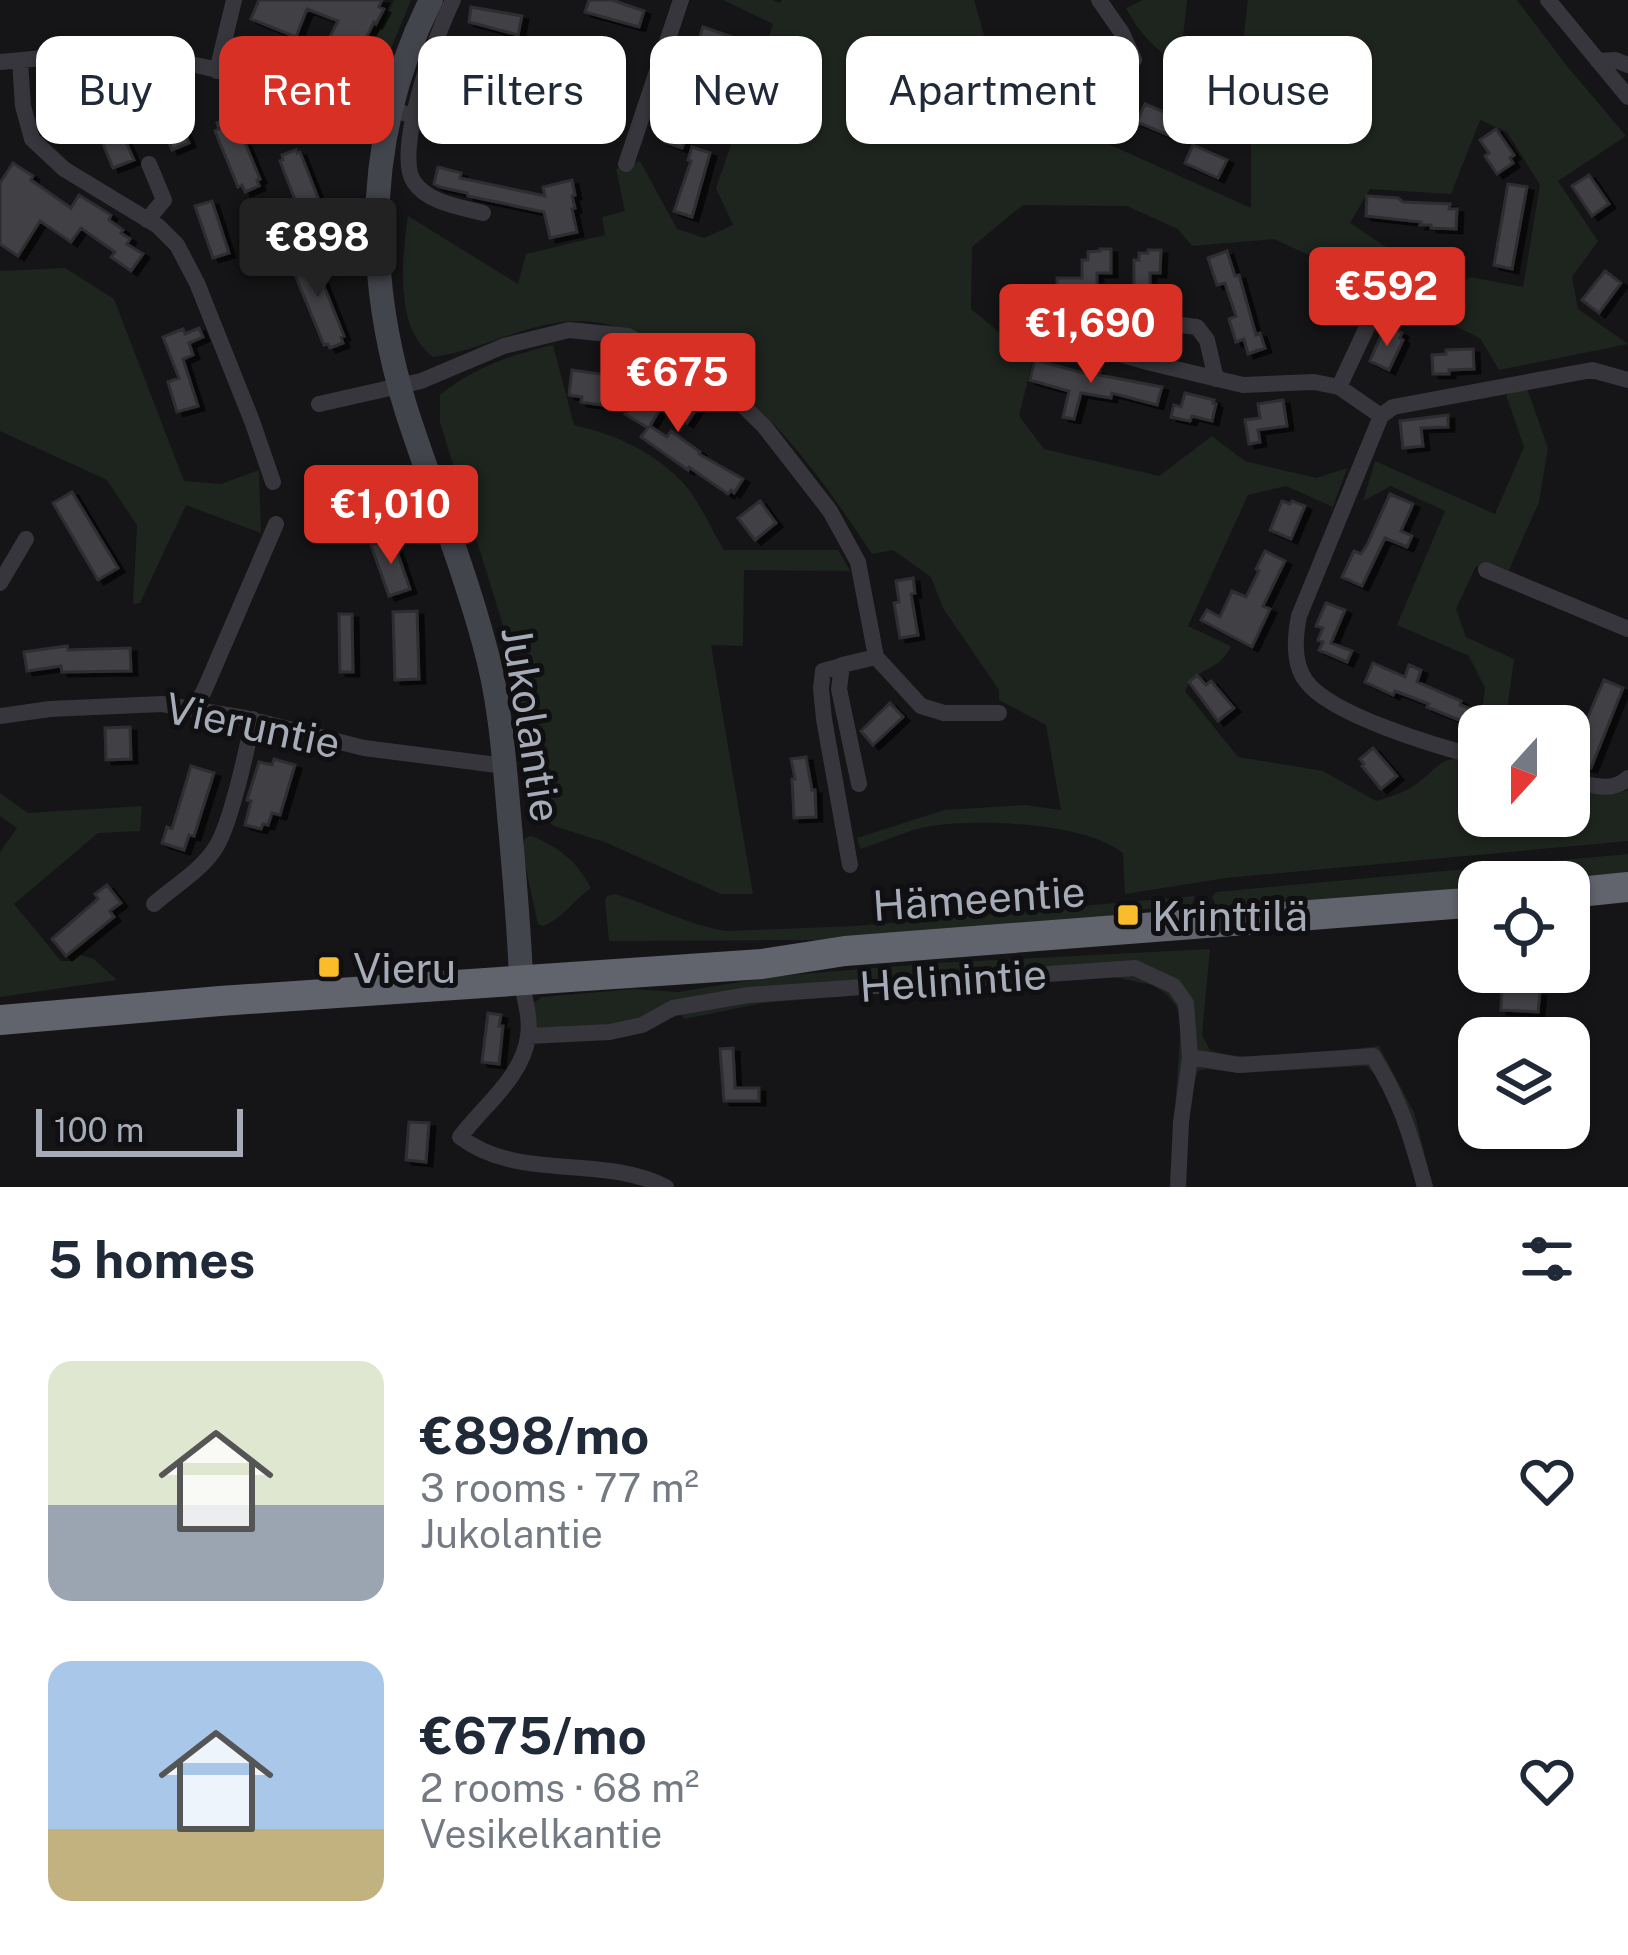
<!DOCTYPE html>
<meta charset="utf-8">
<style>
body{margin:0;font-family:"Public Sans",sans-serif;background:#f6f6f7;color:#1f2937;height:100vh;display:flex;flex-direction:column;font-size:45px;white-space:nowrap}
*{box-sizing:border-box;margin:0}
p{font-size:39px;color:#747a83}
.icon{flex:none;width:66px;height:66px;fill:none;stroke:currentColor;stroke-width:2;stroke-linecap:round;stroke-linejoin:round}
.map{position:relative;height:1187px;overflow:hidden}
.details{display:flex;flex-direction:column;background:#fff;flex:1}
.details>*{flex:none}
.banner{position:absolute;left:36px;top:36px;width:1557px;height:108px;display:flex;gap:24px}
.needle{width:78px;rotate:201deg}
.tools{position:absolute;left:1458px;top:705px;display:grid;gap:24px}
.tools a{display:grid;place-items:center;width:132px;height:132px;border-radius:24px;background:#fff;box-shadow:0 3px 9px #0004;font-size:60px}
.scale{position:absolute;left:36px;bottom:30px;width:207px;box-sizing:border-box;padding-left:12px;border:6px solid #a6abb8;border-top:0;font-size:33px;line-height:42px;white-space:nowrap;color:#a6abb8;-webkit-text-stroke:9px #101012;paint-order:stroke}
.price{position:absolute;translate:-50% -102px;padding:0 27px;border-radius:12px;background:#d93025;color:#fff;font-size:39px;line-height:78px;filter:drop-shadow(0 3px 6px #0008)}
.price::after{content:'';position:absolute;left:50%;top:72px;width:36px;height:27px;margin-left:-18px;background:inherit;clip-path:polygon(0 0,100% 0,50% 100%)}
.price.selected{background:#222;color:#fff}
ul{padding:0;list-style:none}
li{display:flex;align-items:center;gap:36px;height:300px;padding:0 48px}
li span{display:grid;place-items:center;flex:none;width:336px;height:240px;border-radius:24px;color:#555}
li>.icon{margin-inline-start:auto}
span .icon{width:144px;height:144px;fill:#fffc;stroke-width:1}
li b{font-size:51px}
h2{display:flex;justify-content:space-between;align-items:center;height:144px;padding:0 48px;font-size:51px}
.pill{padding:0 42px;border-radius:24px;background:#fff;box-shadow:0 3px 9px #0004;font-size:42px;line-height:108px}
.pill.selected{background:#d93025;color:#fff}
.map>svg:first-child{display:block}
.green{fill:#1d251e}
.building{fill:#3f4044;stroke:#2f2f33;stroke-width:3;filter:url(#shadow)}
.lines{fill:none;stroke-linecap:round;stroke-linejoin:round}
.street{stroke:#36363c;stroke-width:16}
.secondary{stroke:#43454c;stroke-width:24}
.highway{stroke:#61646d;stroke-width:30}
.poi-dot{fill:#fabc2a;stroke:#101012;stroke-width:4.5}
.labels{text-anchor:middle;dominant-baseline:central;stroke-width:10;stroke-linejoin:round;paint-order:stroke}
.street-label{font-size:42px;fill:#a6abb8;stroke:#101012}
.poi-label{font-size:42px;fill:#a6abb8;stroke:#101012;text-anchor:start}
</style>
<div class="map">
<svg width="1628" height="1187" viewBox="0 0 1628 1187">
<defs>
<filter id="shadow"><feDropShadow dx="6" dy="4" stdDeviation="0" flood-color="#0009"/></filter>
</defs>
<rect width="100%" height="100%" fill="#151517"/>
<path class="green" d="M394,0h17l-31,75 -33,-6 34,-40z
M723,0h49l8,3 2,-3h192l30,105 73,33 10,-19 -4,-18 24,-54 20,45 -21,51 145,65v-80l-33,-15 11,-25 8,2 11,-90h269l50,66 59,70 -68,45 40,60 -26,36 6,32 50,35 -129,26 -19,-32 -82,-39 13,-5 41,-6 18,-11 53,10 17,-102 -33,-53 -27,-12 -29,74 -81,-5 -20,34 51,34 -16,5 -18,20 -93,-43 -82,7 -14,-17 -51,-23 -104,-1 -51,42 -1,62 29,24h60l-3,12 -21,1 -17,70 25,33 115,27 53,-40 33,25 71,17 31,-10 -14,39 -47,-21 -38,9 -60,131 43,20c-14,29 -34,18 -46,45l53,66 85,14 53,30c13,-4 28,-8 39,-16 26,-19 26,-33 64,-22v53h90v-29l46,7 13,-4v51l-402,37 -101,16 -2,-41c-40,-31 -143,-34 -192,-27 -24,4 -48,16 -71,23l-3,-11 87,-28 81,-5 36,5 -15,-85 -47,-25v-10l-56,-82 -12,-31 -38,-27 -21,4c-59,-89 -129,-188 -236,-221 -21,-7 -39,-13 -62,-12 -50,2 -92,30 -141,36 -39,-29 -31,-98 -25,-141l110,68 8,-30 79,-19 -3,-18 23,-6 -9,-42 24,-8 37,68 27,9 29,-13 -17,-37 57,-164z
M1143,0h44l-7,66c-25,-17 -40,-32 -54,-58z
M65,268l49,31 70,182 37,3 38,-14 2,63 -75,-28 -46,98 -7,1 4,-79 -30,-45 -107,-49v-160z
M553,345l21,80c42,10 80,26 110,59 16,18 27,45 40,66h114l12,21 -106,-1 -1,76 -32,-1 42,249h-32l-114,-51 -53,-17 -24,-20 -7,-81 -12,-74 -71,-229v-27c34,-28 71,-40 113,-50z
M1527,388l21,60 -9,54 -30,68 -19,-7 -4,7 -10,-4 -20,43 10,28 48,22 -9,67h-25l5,-38 -16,-32 -72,-31 48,-114 -54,-25 -28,15 12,-40 120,53 29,-67 -18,-52z
M0,793l28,20 114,-7 -2,25 -42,2 -84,71 47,57h12l7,-6 14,4 23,21 -117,17v-145l17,-24 -17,-12z
M531,836c28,11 47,26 60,52 -17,12 -29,31 -48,38l-5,-2 -16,-74 3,-12z
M1628,854v19c-50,8 -99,9 -149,9v6l-256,21 -7,-3 -4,-9 4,-5z
M615,894c38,12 73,31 112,37l128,-5 340,-30 -4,12 -4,2 -44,-1 -52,11 -240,20 -242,1 -4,-40 2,-5z
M1210,949l-8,86 8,15c45,16 120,1 169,-4l35,66 19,75 -47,-102 -20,-19 -126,7 -34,-4 -8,2 -6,19 -10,91 -12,-2 11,-157 -5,-16 -10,-12 -14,-9 -38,-8h-35l-316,26 -78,16 -12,-11 -63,24 -82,4 -2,-28 16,-11 92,-8 44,3 99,-16 159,-13z"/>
<path class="building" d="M259,0h123l-3,7 5,2 -8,15 -2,-2 -9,18 -4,-2 -7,14 -25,-13 9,-18 -31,-12 -11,28 -45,-18z
M589,0h23l32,11 -5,16 -54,-15z
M471,7l51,9 -4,19 -49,-13z
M703,27l35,12 -14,39 -19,-6 -16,45 4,2 -11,29 -19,-7z
M587,52l18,4 -2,7 12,2 -4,22 -29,-6z
M94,85l12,28 6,-2 22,49 -21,8 -19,-46 -4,2 -3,-7 -30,10 -6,-15 30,-11 -5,-10z
M160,92l2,6 8,-4 19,49 -17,7 -22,-54z
M1145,104l36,15 -8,18 -36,-15z
M231,118l2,5 3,-2 24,58 -3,1 2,6 -14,6 -3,-7 -4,2 -23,-56 4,-2 -2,-6z
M1496,129l18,26 -4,3 3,5 -16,11 -12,-18 4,-3 -9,-13z
M1193,145l34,15 -9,18 -33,-15z
M692,147l18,6 -18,64 -18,-6 17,-50 -3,-1z
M296,150l1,3 3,-1 32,81 -4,1 2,5 -17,7 -33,-85 3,-1 -1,-5z
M13,163l20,13 -2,4 40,28 8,-13 32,20 -2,5 14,10 -2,3 9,6 -3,5 16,10 -12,17 -20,-14 4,-5 -34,-24 -10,14 -31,-21 -22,35 -18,-12v-61z
M438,167l23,6 -1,5 85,18 -2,-9 29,-7 3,15 -3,1 3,12 -3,1 5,23 -27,6 -6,-26 -76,-16 -1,-3 -27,-6 -6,-3z
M1589,175l20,29 -17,12 -20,-30z
M1508,184l19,3 -15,82 -18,-4z
M1367,196l31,2 5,4 47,2 -1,5h8l-1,20 -25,-1v-3h-11l1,-3 -55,-6z
M212,201l17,52 -16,5 -18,-52z
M1100,249h11v24h-14v20l-40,-2v-13h25v-18h6v-8l12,-1z
M1148,250h13l-1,23h-10v20h-16v-33h5v-7h9z
M310,251l34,85 -3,1 2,6 -13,5 -2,-4 -4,1 -33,-80 4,-2 -2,-5z
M1227,251l8,25 4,-1 17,60 4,-2 5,15 -17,6 -4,-15 -8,3 -7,-23 7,-3 -11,-33 -8,2 -9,-27z
M1327,266l36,18 -6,12 -20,-9 -5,13 -16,-6z
M1605,271l16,12 -22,30 -17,-13z
M199,328l4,9 -14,6 4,12 -10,4 15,47 -21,6 -9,-30 11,-4 -16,-41 20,-8 2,5z
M1392,328l10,5 -2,5 3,2 -14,30 -19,-9 13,-30 7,3z
M1473,349l1,20 -25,1v4h-16l-1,-19 14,-1v-4z
M1035,360l48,13h6l1,-4 10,2 -1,4 63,12 -5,18 -45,-12 -1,5 -30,-5 -7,26 -11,-2 6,-26 -39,-11z
M572,370l34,5 -4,30 -21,-3 1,-5 -13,-2z
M661,379l37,28 -11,16 -25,-17 -12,20 17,11 4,-6 29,21 -1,2 44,25 -9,14 -3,-3 -3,4 -39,-27 -1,3 -47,-33 7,-9 -23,-14 13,-20 10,6z
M1185,393l29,7 -1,3 3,1 -4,17 -20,-5 -2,5 -19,-4 3,-12 7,2z
M1283,400l4,26 -29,4 2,12 -11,2 -4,-24 15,-2 -2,-14z
M1448,415v12l-27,1 2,18 -20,2 -3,-27z
M72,492l46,76 -20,12 -45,-77z
M1390,494l23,10 -12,27 11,5 -5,11 -22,-9 -23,48 -20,-9 12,-26 7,3 6,-9z
M760,501l16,22 -21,17 -17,-22z
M1282,501l8,3 2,-3 13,5 -14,33 -21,-9z
M392,537l18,52 -21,7 -18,-51z
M1265,551l20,10 -22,45 7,3 -18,38 -51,-27 6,-10 13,7 12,-26 14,6 13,-26 -3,-2z
M913,578l2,15 -4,1 7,41 -18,3 -6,-35 5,-1 -3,-21z
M1326,603l19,7 -14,33 21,8 -5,11 -28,-12 4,-8 -5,-2 5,-12 -7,-2z
M417,611l2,68 -24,1 -2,-68z
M339,614h13l1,58h-13z
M67,646l1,4 62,-2 1,23 -69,1 -1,-6 -34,5 -3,-19z
M1373,663l32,14 4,-12 12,5 -4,12 44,19 -1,4 19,7 -5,14 -47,-19 2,-3 -34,-13 -2,4 -28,-13z
M1197,675l9,10 5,-4 23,27 -16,13 -29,-39z
M1604,680l19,8 -32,80 -16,-4 6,-31z
M890,703l13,14 -30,28 -12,-14z
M130,727l1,32 -25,1 -1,-32z
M1373,748l24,28 -16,13 -19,-23 2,-2 -4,-5z
M806,757l6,33h3l1,27 -22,1 -2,-39h3l-4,-20z
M274,759l21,6 -15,50 -8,-2 -4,12 -5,-1 -2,5 -16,-4 6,-24 -4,-1 12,-38 13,3z
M191,766l23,7 -20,63 -5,-1 -5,15 -22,-7 5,-16 5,2z
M107,885l14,18 -11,8 4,6 -48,39 -14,-17 46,-40 -3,-5z
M1502,989l38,3 -2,20 -37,-2z
M488,1013l13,2 -2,11h4l-4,38 -17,-2z
M733,1048l2,40h24v13h-35l-4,-52z
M409,1122l20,1 -3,39 -20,-2z"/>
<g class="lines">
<path class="street" d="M453,0c-16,32 -60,152 -39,182 14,21 47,25 69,31
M1099,0l23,33 12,27
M1548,0l80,97
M20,61l3,45 9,33 32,30 94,57 19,19 20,38 55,138 21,61
M1598,61l17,-1 13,5
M0,62l107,-10 57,6 225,50 26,9
M217,71l17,-71
M626,164l55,-164
M147,220l17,-20 -15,-36
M1216,379l-9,-39 -10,-13 -25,-3 -93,-3 -7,11 10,11 69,20 92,22 71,-3 25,5 42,29
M1339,387l49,-105c22,-6 42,9 62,-5
M319,404l102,-23 83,-35 65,-16 59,6 99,54 37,36 66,85 28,51 18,95 45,49 23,7h55
M1486,570l142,59
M0,583l26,-44
M841,666l-18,5 -2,17 3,31 26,146
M194,707l10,-16 72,-167
M0,716l50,-7 112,-5 83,14 119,30 141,18
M1479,757c-40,-10 -149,-42 -173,-76 -13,-17 -11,-45 -7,-65l82,-200 12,-9 199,-37 36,10
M1569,780c21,4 43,14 59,-2
M859,784l-20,-95 3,-24 34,-8
M154,904c20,-18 48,-34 62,-57 15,-24 31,-98 37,-128
M521,979c3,18 10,39 7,57 -5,41 -45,70 -68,101 59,45 142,17 206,50
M528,1036l82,-4 32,-7 31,-17 75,-13 387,-27 39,18 12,17 4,54 -9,65 -3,65
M1190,1057l49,8 134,-9c29,47 37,78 52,131"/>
<path class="secondary" d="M431,0c-66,132 -68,269 -25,409 25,78 57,155 78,234 16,56 20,115 25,172 5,55 10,109 12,164"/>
<path class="highway" d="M1569,893l59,-6
M0,1020l220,-19 542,-37 83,-13 634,-49"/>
</g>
<g class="poi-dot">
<rect x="1116" y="903" width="24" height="24" rx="6"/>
<rect x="317" y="955" width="24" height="24" rx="6"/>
</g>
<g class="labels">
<g class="street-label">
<text transform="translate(532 724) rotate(81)">Jukolantie</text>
<text transform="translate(253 725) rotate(12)">Vieruntie</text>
<text transform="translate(979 898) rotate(-4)">Hämeentie</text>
<text transform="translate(953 980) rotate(-4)">Helinintie</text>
</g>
<g class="poi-label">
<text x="1152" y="915">Krinttilä</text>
<text x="353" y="967">Vieru</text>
</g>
</g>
</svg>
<div class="tools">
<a><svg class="needle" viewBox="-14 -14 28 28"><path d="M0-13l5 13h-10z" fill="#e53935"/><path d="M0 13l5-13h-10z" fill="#747a83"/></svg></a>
<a><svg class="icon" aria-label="locate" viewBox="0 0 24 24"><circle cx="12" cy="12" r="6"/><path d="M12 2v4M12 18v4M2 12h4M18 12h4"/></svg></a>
<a><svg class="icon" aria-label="layers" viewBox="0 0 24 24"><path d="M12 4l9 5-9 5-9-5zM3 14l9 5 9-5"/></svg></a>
</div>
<div class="scale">100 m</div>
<b class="price selected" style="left:318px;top:300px">€898</b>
<b class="price" style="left:1387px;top:349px">€592</b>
<b class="price" style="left:1091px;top:386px">€1,690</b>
<b class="price" style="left:678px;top:435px">€675</b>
<b class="price" style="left:391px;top:567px">€1,010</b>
<div class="banner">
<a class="pill">Buy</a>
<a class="pill selected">Rent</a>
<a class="pill">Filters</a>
<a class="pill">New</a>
<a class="pill">Apartment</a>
<a class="pill">House</a>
</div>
</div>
<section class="details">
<h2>5 homes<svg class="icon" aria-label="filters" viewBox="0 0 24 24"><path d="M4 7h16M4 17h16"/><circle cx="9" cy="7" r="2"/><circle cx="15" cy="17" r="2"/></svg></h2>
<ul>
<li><span style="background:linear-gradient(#dfe7d0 60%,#9aa5b1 0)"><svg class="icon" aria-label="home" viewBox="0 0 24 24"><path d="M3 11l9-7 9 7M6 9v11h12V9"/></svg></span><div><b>€898/mo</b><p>3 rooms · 77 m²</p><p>Jukolantie</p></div><svg class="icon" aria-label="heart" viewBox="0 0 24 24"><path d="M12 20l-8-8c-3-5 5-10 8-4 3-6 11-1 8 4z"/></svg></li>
<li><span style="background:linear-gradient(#a9c7e8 70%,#c2b280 0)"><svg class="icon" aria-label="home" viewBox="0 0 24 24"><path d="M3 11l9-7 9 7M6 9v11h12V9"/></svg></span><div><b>€675/mo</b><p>2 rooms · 68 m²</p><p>Vesikelkantie</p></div><svg class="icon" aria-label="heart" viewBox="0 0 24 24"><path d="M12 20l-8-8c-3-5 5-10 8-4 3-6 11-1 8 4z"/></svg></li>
</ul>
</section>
